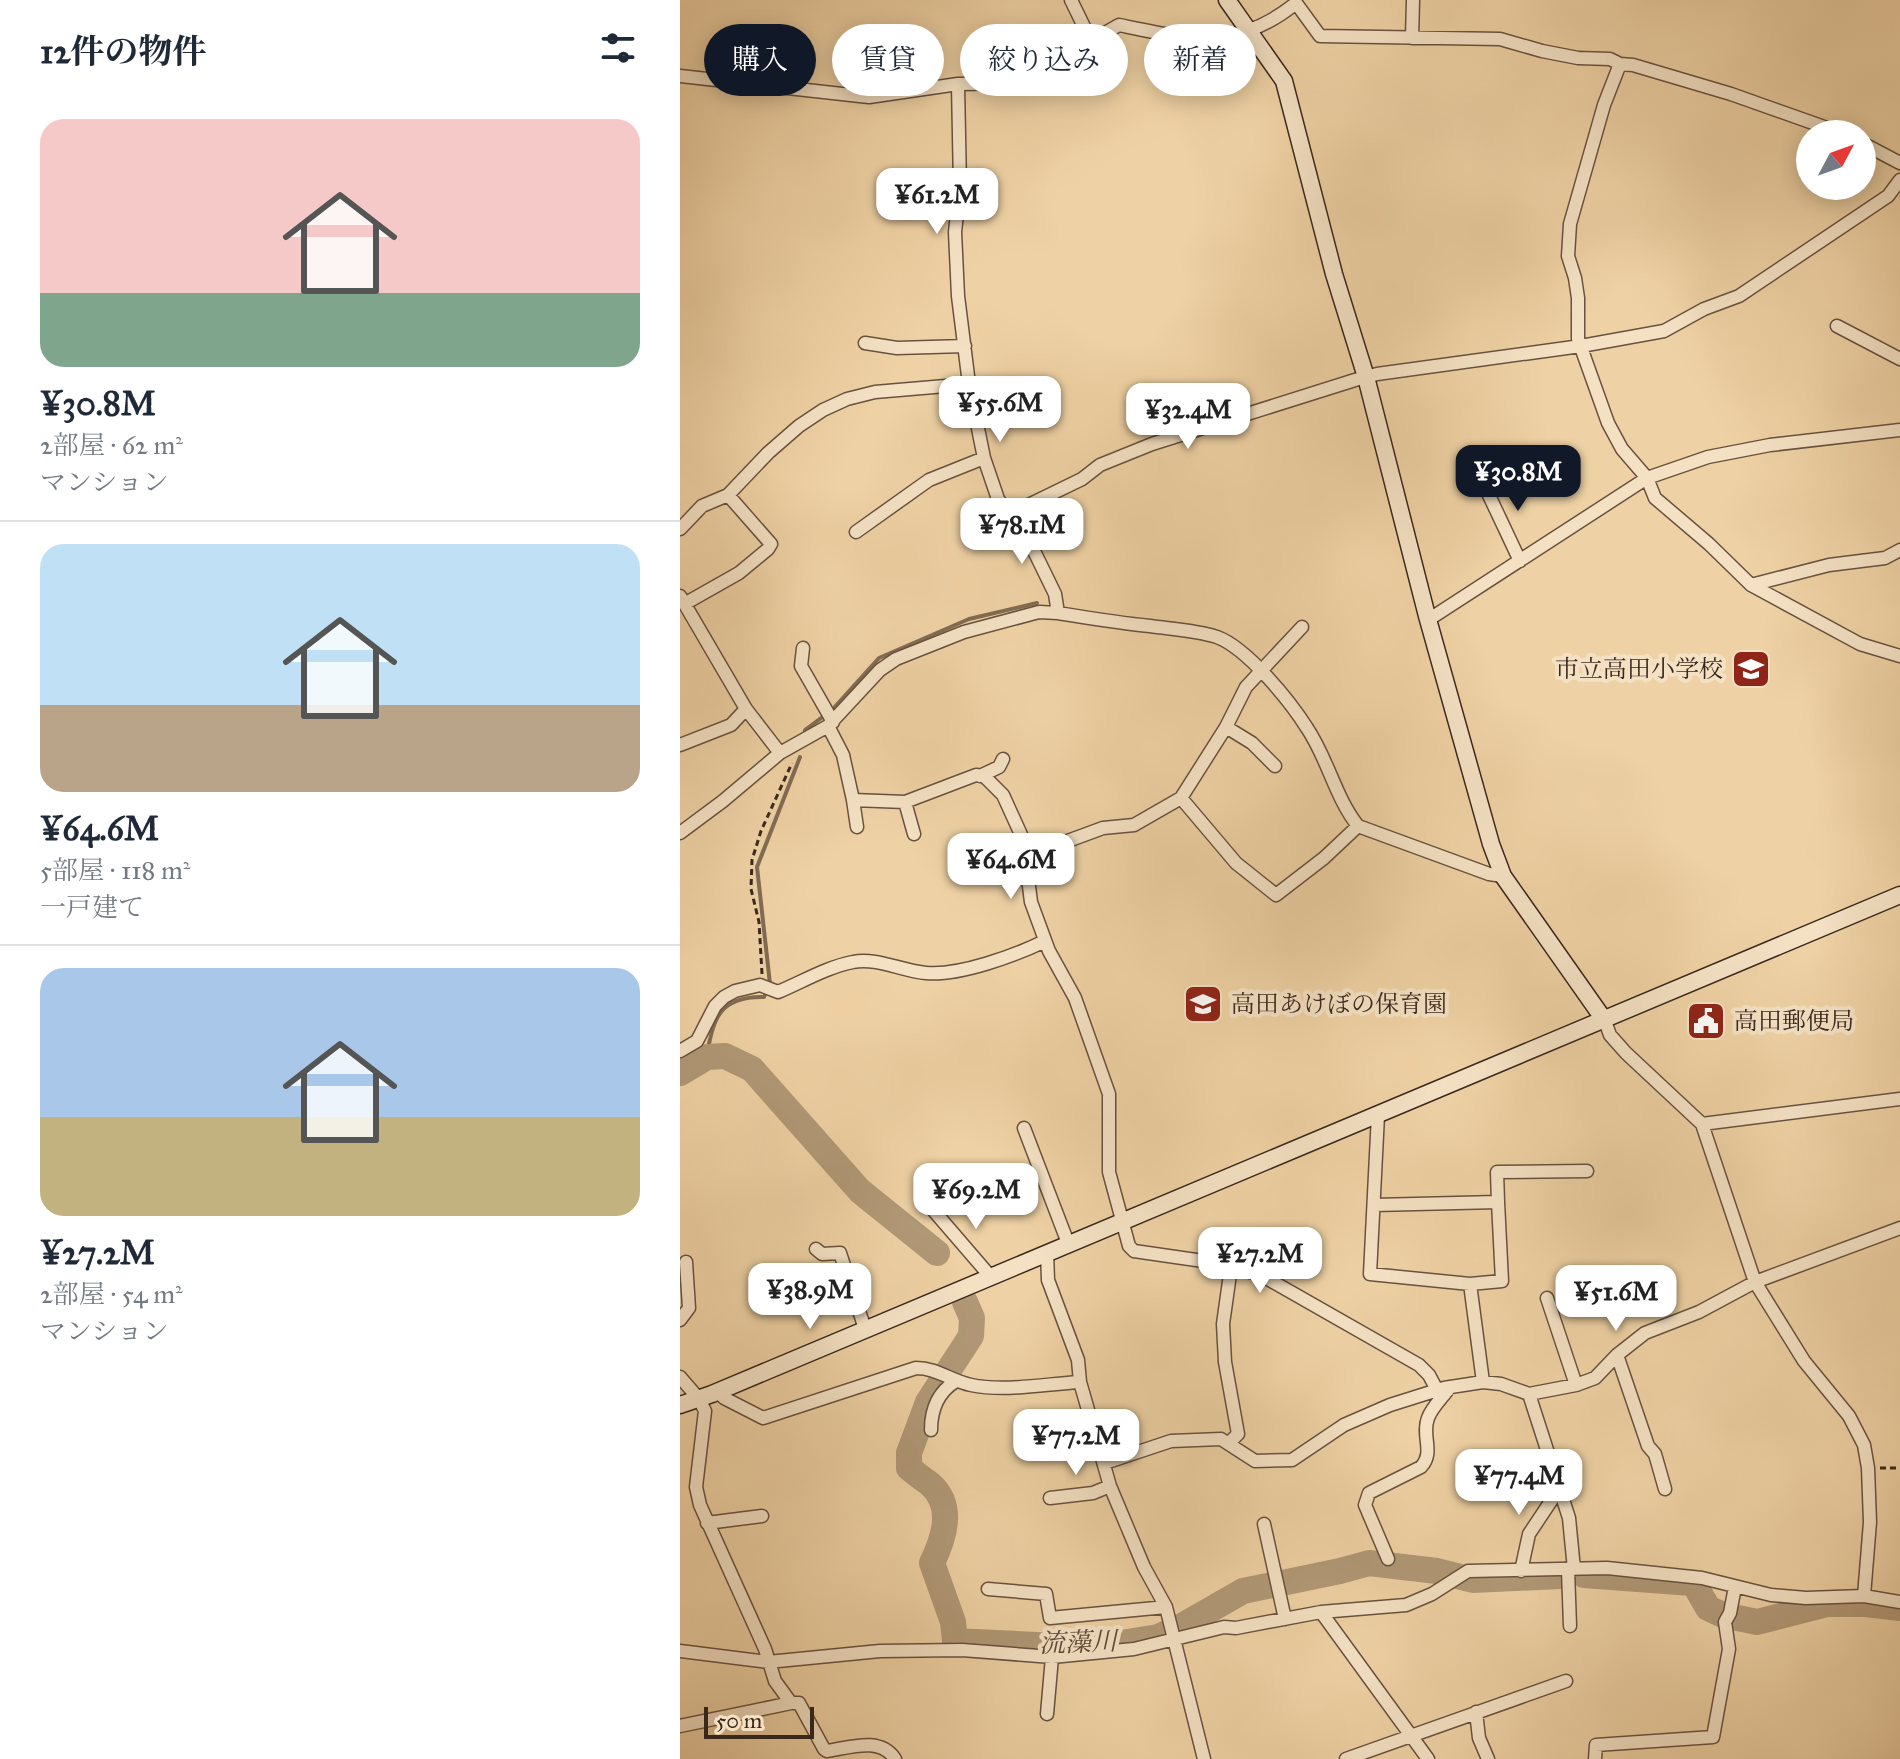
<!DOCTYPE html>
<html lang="ja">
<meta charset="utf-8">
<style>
body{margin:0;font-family:"IM FELL Great Primer","Noto Serif JP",serif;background:#f2f2f3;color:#1f2937;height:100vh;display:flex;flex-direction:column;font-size:30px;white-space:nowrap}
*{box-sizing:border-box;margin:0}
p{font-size:26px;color:#747a83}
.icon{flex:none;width:44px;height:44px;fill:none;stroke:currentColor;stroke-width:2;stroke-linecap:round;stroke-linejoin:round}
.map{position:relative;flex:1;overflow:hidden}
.side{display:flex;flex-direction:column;background:#fff;width:680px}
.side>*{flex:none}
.hud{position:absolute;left:24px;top:24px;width:760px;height:72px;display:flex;gap:16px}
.needle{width:52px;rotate:49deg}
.fabs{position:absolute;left:1116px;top:120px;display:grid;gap:16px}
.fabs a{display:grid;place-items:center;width:80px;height:80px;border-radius:50%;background:#fff;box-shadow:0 4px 20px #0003;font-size:40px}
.scale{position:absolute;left:24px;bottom:20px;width:110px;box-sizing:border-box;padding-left:8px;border:4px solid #3b281d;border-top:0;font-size:22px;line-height:28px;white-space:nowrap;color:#3b281d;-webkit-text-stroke:6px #f4e1c4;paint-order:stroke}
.price{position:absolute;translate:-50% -68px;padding:0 18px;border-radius:16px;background:#fff;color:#222;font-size:26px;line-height:52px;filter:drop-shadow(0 2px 4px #0008)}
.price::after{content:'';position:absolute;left:50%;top:48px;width:24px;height:18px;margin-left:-12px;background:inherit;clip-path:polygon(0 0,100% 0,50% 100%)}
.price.selected{background:#111827;color:#fff}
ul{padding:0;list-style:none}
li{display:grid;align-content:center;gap:16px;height:424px;padding:0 40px}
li+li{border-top:2px solid #e0e1e3}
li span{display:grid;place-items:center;height:248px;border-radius:24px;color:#555}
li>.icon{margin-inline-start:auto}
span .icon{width:144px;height:144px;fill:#fffc;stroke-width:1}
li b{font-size:34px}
h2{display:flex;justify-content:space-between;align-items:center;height:96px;padding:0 40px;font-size:34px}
.pill{padding:0 28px;border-radius:36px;background:#fff;box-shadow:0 4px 20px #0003;font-size:28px;line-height:72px}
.pill.selected{background:#111827;color:#fff}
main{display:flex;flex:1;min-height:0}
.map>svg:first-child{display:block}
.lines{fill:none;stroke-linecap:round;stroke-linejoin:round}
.stream{stroke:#826b52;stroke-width:4}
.river{stroke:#b19876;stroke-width:26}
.street-casing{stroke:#68523f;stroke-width:15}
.secondary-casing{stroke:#3b281d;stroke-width:19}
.path{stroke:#3b281d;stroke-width:3;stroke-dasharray:6 4;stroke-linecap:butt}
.street{stroke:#f4e1c4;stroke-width:12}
.secondary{stroke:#f4e1c4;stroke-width:16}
.labels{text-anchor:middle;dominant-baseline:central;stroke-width:8;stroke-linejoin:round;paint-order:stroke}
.poi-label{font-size:24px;fill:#3b281d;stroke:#f4e1c4;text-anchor:start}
.water-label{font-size:26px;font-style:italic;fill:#5e4a38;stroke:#f4e1c4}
</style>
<main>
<section class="side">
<h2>12件の物件<svg class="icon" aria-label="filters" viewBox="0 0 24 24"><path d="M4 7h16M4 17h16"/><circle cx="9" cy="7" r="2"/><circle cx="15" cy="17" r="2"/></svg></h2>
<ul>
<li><span style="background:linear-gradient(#f6c9c9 70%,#7fa58c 0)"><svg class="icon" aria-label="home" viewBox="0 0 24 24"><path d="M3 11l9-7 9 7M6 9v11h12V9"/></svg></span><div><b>¥30.8M</b><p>2部屋 · 62 m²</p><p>マンション</p></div></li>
<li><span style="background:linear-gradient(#bfe0f5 65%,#b9a48a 0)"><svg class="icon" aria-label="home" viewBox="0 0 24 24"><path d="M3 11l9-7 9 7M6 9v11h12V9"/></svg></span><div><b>¥64.6M</b><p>5部屋 · 118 m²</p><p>一戸建て</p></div></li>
<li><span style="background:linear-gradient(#a9c7e8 60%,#c2b280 0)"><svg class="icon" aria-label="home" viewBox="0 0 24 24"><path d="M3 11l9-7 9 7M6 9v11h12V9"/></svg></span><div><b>¥27.2M</b><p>2部屋 · 54 m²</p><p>マンション</p></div></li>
</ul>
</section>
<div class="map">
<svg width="1220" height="1759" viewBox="0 0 1220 1759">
<rect width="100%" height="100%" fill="#eed1a4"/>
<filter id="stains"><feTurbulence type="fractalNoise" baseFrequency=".0025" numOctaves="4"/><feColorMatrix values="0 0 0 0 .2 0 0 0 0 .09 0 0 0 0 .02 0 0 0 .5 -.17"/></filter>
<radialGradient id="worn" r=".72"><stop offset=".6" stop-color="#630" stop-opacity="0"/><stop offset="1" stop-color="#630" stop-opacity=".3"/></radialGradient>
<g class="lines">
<path class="stream" d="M125,730l27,-20 47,-52 90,-39 68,-16
M27,1057c5,-40 14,-61 57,-60l6,-13 -13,-117 43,-110"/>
<path class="river" d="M0,1073l27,-16 18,-1 27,13 108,122 77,62
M285,1302l7,16 -1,18 -43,66 -19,51v15c7,6 14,11 21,16 25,22 14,54 2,79l21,59 2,19 123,6 37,-3 43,-7 24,-11 61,-35 97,-20 29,-8 68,8 36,9 88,-4
M904,1575l108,8 4,4 12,21 15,7 34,7 70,-18h39l34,4"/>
<defs>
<path id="street" d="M391,0l20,41
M732,38l1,-38
M940,64l-16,41 -34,119 -2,32 7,22 3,20v41l30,84 14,26 25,29 8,20 54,46 42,41 109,59 40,12
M0,76l189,21 89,-13 70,-1 18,-8 45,-34 28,-16c69,14 117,27 177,-22l24,33 180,3 42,12 36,7 32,1 10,5 13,1 98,29 113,40
M278,84l2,103 -5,45 3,64 11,88 15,74 14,41 37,54 20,41 3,19
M1182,143l38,20
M1157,326l63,33
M185,343l32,5 68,-2
M328,515l74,-36 18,-14 52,-21 203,-64 22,-6 204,-28 83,-15 40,-22 35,-13 149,-100 12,-16
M0,529l22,-23 26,-11 40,-42 31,-27 24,-16 24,-11 28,-7 94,-8
M176,532l73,-52 55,-22
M840,561l-33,-70 45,-18
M1071,585l78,-20 56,-7 15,-8
M0,596l66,113 34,44
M6,603l53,-30 29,-24 3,-5 -43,-49
M748,620l219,-142 61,-21 62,-12 130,-15
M123,648l-2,18 32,56
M148,726l15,29 10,45 52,2 71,-27 8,1 19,19 20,44 8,63 18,49 26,47 34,96v78l20,74 5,5 83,12 44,12 158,90 10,10 8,15
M546,727l-45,71 55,65 40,32 48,-37 34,-32
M0,745l51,-20 15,-16
M595,766l-23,-23 -26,-16 20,-40 56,-60
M300,776l19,-9 4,-8
M173,800l4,27
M225,802l9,32
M0,833l43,-32 57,-48 48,-27 52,-56 16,-11 68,-27 75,-20 19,1c31,5 61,10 92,13 21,3 46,4 67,11 30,11 73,64 90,91 21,31 28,69 51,98l131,48 14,2
M345,847l21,2 57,-21 31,-3 47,-27
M925,1021l5,14 16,18 76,71 53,158 49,79 45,55 15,29 4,23 2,54 -6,74
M0,1051l17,-10 18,-35 9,-9 11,-6 25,-6 18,7c24,-10 49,-25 75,-30 23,-5 49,9 73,11 33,3 88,-17 119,-32
M698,1115l-8,159 100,10 13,98
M1022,1124l198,-25
M344,1128l44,115
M818,1202l-1,-30 90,-1
M694,1205l124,-3 4,79 -32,3
M254,1211l56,65
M136,1249l6,5 18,-1 25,76
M367,1252l1,28 30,80 2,22 30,104 34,81 22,40 38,152
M867,1298l29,87
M0,1320l9,-12 -3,-46
M937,1355l31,91 7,8 10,35
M0,1377l19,22 6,12 -9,76 4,18 65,144 10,32 16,22h8l25,46 3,2c22,-3 53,-15 68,8
M38,1392l6,6 39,20 153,-50c21,0 35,13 55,17 34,7 74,-1 109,-3
M849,1394l40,124 5,51
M251,1430c0,-20 7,-38 25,-49
M550,1442l8,-8 -13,-72 -2,-38 8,-57
M425,1463l66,-22 50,-2 34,22 37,-1 52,-35 46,-20 54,-17 39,-6 18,2 28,10 47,-9 19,-7 22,-23 28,-22 54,-21 56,-30 145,-54
M370,1498l43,-5 17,-7
M27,1523l55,-7
M584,1524l21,95
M708,1559l-23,-54 4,-12 52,-26c14,-15 0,-31 7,-49 4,-11 15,-21 22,-31
M888,1570l2,56
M841,1571l8,-37 26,-39 6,-2
M308,1589l58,5 4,24 116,-11
M641,1612l107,147
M0,1651l88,11 112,-11 82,-1 90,7 82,-8 90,-22 12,1 85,-16 85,-7 26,-11 36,-23 139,-3 95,10 69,17 35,3 58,-2 36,6
M796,1712l3,26 9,21
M367,1714l5,-57
M0,1726l111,-23
M666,1759l220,-78
M915,1759l1,-14 117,-8 16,-88 -4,-27 5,-9 5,-26"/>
<path id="secondary" d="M547,0l57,81 50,193 32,103 61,239 64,228 12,32 102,145
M0,1405l32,-11 1188,-499"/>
</defs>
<use href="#street" class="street-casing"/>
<use href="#secondary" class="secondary-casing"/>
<path class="path" d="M82,974l-3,-52 -8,-33 1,-29 9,-29 31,-68
M1200,1468h20"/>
<use href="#street" class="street"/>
<use href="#secondary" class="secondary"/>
</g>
<defs>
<symbol id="school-square" viewBox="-11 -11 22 22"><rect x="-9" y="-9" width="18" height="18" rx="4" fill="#8f2418" stroke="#f4e1c4"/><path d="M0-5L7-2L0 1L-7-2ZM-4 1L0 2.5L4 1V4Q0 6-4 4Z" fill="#fff"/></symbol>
<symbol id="civic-square" viewBox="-11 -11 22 22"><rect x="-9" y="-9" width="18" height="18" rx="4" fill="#8f2418" stroke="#f4e1c4"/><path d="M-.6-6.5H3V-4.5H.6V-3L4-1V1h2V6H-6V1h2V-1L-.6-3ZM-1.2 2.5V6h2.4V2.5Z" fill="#fff"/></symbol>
</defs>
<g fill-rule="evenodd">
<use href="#school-square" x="1049" y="647" width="44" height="44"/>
<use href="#school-square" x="501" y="982" width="44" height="44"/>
<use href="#civic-square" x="1004" y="999" width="44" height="44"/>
</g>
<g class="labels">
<g class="poi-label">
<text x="1043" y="669" text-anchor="end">市立高田小学校</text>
<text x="551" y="1004">高田あけぼの保育園</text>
<text x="1054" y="1021">高田郵便局</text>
</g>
<g class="water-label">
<text transform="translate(398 1642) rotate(-2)">流藻川</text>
</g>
</g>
<rect width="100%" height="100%" filter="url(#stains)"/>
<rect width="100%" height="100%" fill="url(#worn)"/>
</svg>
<div class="fabs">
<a><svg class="needle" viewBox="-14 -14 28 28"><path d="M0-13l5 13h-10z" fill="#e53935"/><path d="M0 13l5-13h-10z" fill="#747a83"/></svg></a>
</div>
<div class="scale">50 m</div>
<b class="price" style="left:257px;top:236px">¥61.2M</b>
<b class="price" style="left:320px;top:444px">¥55.6M</b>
<b class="price" style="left:508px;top:451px">¥32.4M</b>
<b class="price selected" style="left:838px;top:513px">¥30.8M</b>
<b class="price" style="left:342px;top:566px">¥78.1M</b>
<b class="price" style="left:331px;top:901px">¥64.6M</b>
<b class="price" style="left:296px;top:1231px">¥69.2M</b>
<b class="price" style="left:580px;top:1295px">¥27.2M</b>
<b class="price" style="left:130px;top:1331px">¥38.9M</b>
<b class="price" style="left:936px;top:1333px">¥51.6M</b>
<b class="price" style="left:396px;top:1477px">¥77.2M</b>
<b class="price" style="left:839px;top:1517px">¥77.4M</b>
<div class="hud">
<a class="pill selected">購入</a>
<a class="pill">賃貸</a>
<a class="pill">絞り込み</a>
<a class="pill">新着</a>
</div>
</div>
</main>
